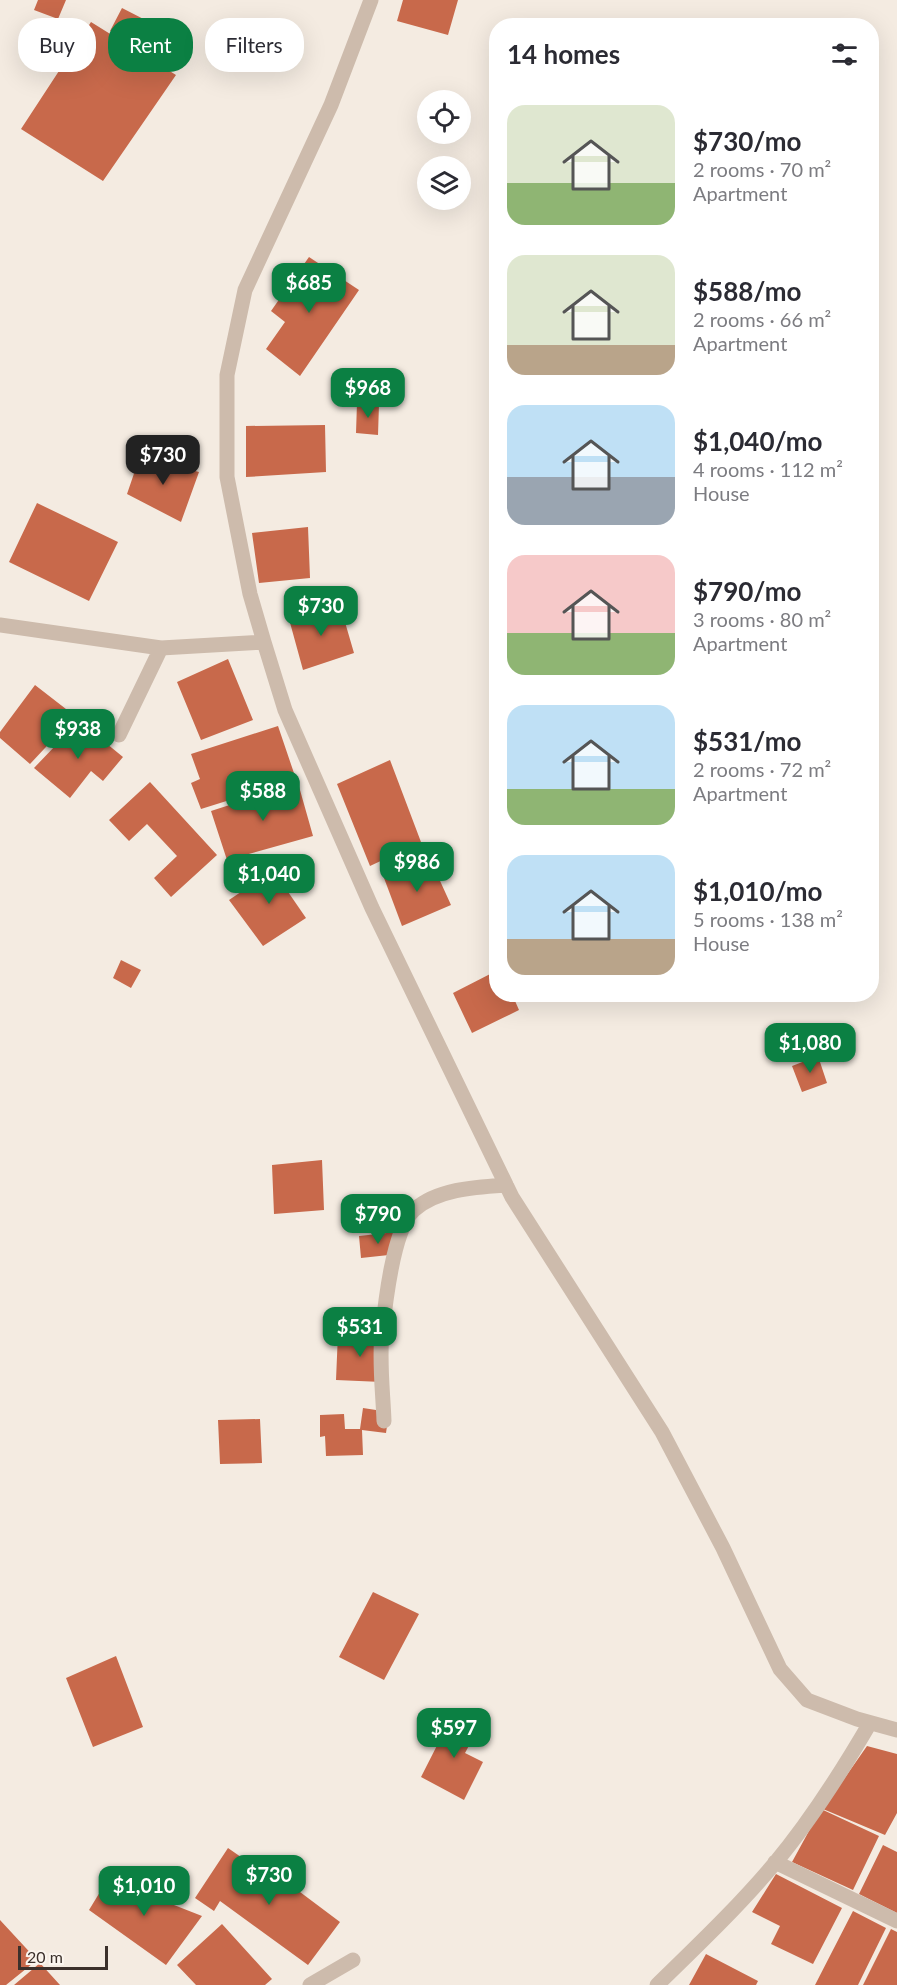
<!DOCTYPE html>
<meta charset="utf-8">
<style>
body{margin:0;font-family:Lato,sans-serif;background:#f2f2f3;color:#2b2b33;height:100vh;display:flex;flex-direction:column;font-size:22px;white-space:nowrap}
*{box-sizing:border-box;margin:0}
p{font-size:20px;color:#7c7c81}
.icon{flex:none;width:33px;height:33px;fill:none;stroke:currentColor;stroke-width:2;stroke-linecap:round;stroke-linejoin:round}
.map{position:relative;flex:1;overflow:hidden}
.drawer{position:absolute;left:489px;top:18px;width:390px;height:984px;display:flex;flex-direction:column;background:#fff;border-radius:24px;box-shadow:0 6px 24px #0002}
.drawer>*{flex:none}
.top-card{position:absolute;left:18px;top:18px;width:381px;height:54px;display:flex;gap:12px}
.controls{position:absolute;left:417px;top:90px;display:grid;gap:12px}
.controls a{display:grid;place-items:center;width:54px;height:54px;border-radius:50%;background:#fff;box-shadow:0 6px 24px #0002;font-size:30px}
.scale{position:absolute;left:18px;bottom:15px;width:90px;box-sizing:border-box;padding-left:6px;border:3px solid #3b302b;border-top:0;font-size:16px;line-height:21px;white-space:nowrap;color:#3b302b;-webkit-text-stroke:4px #fbf5ee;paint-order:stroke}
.price{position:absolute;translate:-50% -51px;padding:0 14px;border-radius:12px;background:#0b8043;color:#fff;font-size:20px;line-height:39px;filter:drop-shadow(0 2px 3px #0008)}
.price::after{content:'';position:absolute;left:50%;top:36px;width:18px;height:14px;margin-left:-9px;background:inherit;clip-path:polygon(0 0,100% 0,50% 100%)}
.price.current{background:#222;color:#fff}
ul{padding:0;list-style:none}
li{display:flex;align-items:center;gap:18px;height:150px;padding:0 18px}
li span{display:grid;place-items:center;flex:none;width:168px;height:120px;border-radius:18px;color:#555}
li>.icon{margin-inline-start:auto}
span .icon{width:72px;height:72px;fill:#fffc;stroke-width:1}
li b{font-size:26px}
h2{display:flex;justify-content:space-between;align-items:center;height:72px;padding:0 18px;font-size:26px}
.chip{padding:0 21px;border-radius:24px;background:#fff;box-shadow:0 6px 24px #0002;font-size:21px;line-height:54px}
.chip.current{background:#0b8043;color:#fff}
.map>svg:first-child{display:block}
.building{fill:#c8694b}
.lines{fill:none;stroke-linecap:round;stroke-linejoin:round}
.street{stroke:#cdbbac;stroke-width:15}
</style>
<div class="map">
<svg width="897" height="1985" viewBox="0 0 897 1985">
<rect width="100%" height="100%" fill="#f4ebe1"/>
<path class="building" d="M38,0h28l-8,19 -24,-9z
M403,0h55l-10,35 -51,-14z
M122,8l39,20 -12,24 -39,-21z
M91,22l85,53 -73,106 -82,-52z
M309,257l50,33 -59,86 -34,-27 19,-27 -14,-11z
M357,403l22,1 -1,31 -22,-2z
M325,425l1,47 -80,5v-51z
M140,456l59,16 -18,50 -54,-28z
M37,503l81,39 -29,59 -80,-39z
M308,527l2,51 -51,5 -7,-50z
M340,605l14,48 -51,17 -14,-51z
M228,659l25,61 -52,20 -24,-58z
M35,685l40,31 -45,48 -30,-26v-6z
M79,721l44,36 -20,24 -12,-10 -21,27 -36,-30z
M278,726l18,53 -95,30 -10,-26 9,-4 -9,-25z
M390,760l31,82 -51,24 -33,-82z
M150,782l67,73 -46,42 -17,-19 23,-22 -30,-32 -18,17 -20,-21z
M298,783l15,53 -86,24 -16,-49z
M287,861l11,15 -14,10 22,32 -43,28 -34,-46z
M431,861l20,44 -49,21 -18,-48z
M121,960l20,10 -10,18 -18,-10z
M496,971v23h16l7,16 -47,23 -19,-40z
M818,1056l9,27 -25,9 -10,-26z
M322,1160l2,50 -50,4 -2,-49z
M396,1232l2,22 -37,4 -2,-22z
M338,1333l46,2 -2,47 -46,-2z
M363,1408l26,4 -3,21 -24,-3 1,25 -37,1 -1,-20 -5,1v-22l24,-1 1,15h15z
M260,1419l2,44 -42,1 -2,-44z
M373,1592l46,22 -35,66 -45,-23z
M116,1656l27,71 -50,20 -27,-69z
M453,1714l26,13 -14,26 18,9 -19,38 -43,-23z
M867,1746l30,8v59l-12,22 -62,-26z
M821,1809l58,27 -26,54 -61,-28z
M883,1845l14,7v61l-38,-19z
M228,1848l40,28 4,-5 68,51 -32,43 -88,-64 -6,10 -19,-13z
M114,1869l37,27 51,20 -36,49 -77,-55z
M776,1874l66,34 -29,56 -42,-20 9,-18 -28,-14z
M853,1911l33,17 -28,57h-43z
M0,1920l37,40 -31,25h-6z
M222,1924l50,55 -7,6h-69l-19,-20z
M891,1929l6,3v53h-34z
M706,1954l52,27 -2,4h-67z
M40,1963l20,22h-46z"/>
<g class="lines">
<path class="street" d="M371,0l-40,105 -86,185 -18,85v102l23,117 14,48 21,68 87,198 140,289 150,235 61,116 57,121 27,31 50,19 40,11
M0,625l161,23 103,-6
M119,735l42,-87
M384,1421c-1,-28 -5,-59 -2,-87 3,-29 11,-105 32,-124 23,-21 62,-23 92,-25
M775,1862l122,59
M310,1985l43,-25
M657,1985c41,-40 82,-79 118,-122 36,-43 67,-92 95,-140"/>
</g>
</svg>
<div class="controls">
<a><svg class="icon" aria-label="locate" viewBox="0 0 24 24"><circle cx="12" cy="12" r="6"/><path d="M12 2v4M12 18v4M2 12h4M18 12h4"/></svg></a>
<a><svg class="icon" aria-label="layers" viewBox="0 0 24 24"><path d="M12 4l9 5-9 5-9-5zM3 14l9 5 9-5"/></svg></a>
</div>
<div class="scale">20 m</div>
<b class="price" style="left:309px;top:314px">$685</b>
<b class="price" style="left:368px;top:419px">$968</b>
<b class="price current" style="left:163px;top:486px">$730</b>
<b class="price" style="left:321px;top:637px">$730</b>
<b class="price" style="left:78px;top:760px">$938</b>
<b class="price" style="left:263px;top:822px">$588</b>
<b class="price" style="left:417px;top:893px">$986</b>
<b class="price" style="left:269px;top:905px">$1,040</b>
<b class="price" style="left:810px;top:1074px">$1,080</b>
<b class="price" style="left:378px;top:1245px">$790</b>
<b class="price" style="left:360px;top:1358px">$531</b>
<b class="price" style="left:454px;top:1759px">$597</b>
<b class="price" style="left:269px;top:1906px">$730</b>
<b class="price" style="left:144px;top:1917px">$1,010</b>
<div class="top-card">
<a class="chip">Buy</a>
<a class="chip current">Rent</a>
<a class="chip">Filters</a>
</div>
<section class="drawer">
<h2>14 homes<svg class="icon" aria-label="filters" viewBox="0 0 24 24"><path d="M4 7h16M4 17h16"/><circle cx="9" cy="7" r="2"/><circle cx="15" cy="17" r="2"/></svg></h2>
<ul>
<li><span style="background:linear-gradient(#dfe7d0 65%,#8fb573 0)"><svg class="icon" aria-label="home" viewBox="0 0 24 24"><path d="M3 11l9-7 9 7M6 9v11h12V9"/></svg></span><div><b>$730/mo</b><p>2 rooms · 70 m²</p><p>Apartment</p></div></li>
<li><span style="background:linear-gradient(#dfe7d0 75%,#b9a48a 0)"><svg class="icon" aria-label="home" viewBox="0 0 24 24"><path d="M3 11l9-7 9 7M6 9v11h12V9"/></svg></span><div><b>$588/mo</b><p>2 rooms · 66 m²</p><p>Apartment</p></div></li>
<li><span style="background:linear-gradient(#bfe0f5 60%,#9aa5b1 0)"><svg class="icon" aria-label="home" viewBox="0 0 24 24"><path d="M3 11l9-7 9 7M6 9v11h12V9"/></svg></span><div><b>$1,040/mo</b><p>4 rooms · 112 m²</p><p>House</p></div></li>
<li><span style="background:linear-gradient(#f6c9c9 65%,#8fb573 0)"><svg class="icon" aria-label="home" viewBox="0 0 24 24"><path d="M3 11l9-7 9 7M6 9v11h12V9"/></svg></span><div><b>$790/mo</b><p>3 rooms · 80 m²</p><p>Apartment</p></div></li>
<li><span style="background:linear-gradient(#bfe0f5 70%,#8fb573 0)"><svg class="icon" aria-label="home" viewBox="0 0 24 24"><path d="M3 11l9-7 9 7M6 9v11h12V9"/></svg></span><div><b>$531/mo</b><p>2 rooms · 72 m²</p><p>Apartment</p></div></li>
<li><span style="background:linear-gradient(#bfe0f5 70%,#b9a48a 0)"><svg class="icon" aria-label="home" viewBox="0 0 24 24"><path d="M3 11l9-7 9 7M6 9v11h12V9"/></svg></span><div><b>$1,010/mo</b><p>5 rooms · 138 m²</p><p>House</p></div></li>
</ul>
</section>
</div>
